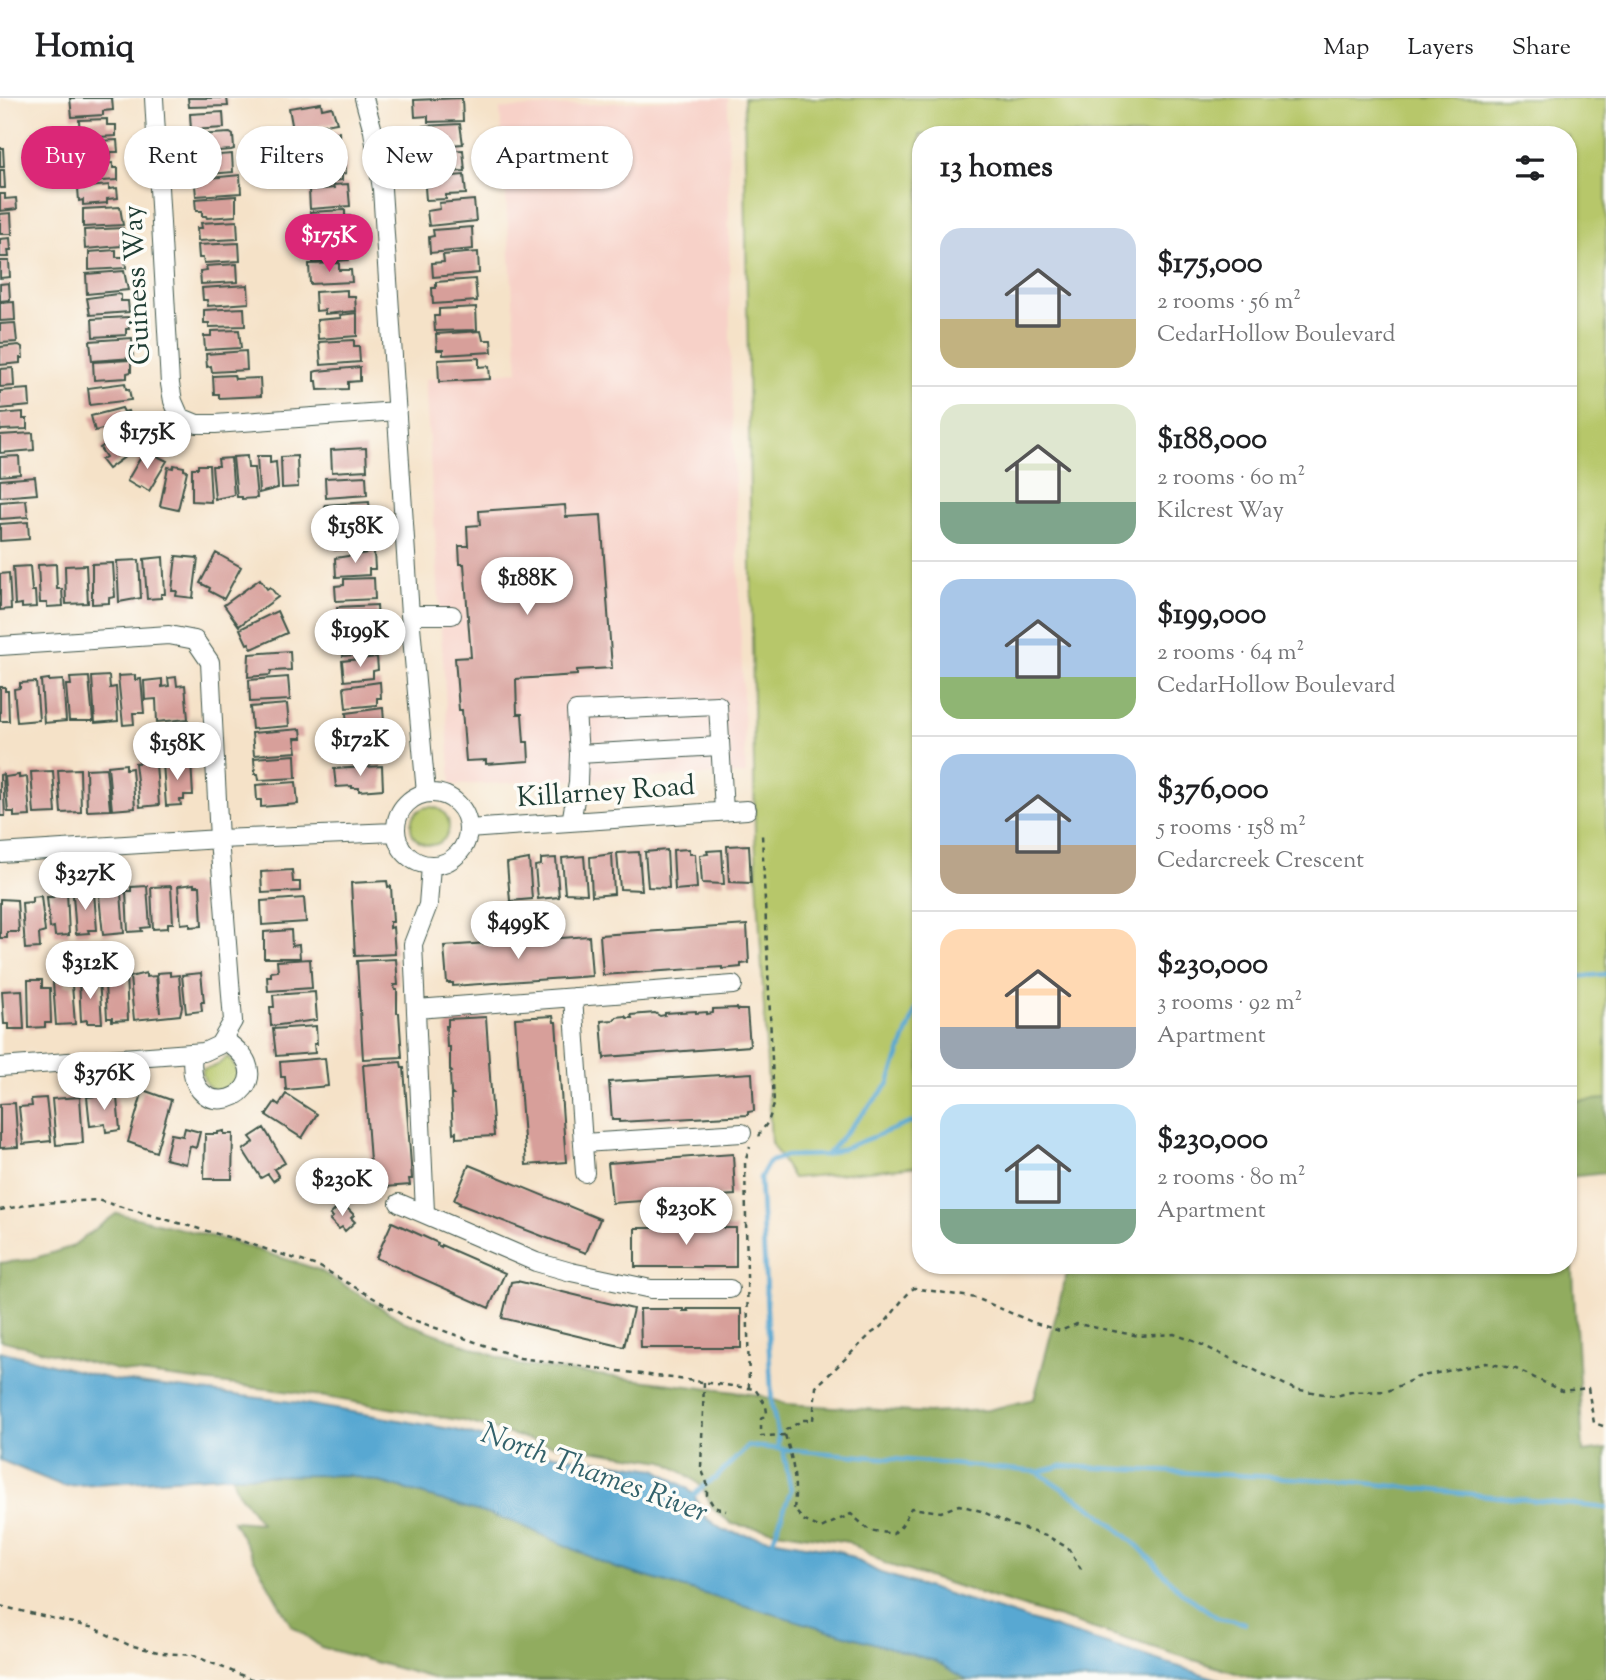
<!DOCTYPE html>
<meta charset="utf-8">
<style>
body{margin:0;font-family:"Sorts Mill Goudy",serif;background:#f2f2f2;color:#202124;height:100vh;display:flex;flex-direction:column;font-size:26px;white-space:nowrap}
*{box-sizing:border-box;margin:0}
p{font-size:23px;color:#757577}
.icon{flex:none;width:38px;height:38px;fill:none;stroke:currentColor;stroke-width:2;stroke-linecap:round;stroke-linejoin:round}
.map{position:relative;flex:1;overflow:hidden}
.sheet{position:absolute;left:912px;top:28px;width:665px;height:1148px;display:flex;flex-direction:column;background:#fff;border-radius:28px;box-shadow:0 2px 5px #0004}
.sheet>*{flex:none}
.guide{position:absolute;left:21px;top:28px;width:665px;height:63px;display:flex;gap:14px}
.price{position:absolute;translate:-50% -60px;padding:0 16px;border-radius:24px;background:#fff;color:#222;font-size:23px;line-height:46px;filter:drop-shadow(0 2px 4px #0008)}
.price::after{content:'';position:absolute;left:50%;top:42px;width:21px;height:16px;margin-left:-10px;background:inherit;clip-path:polygon(0 0,100% 0,50% 100%)}
.price.on{background:#db2777;color:#fff}
ul{padding:0;list-style:none}
li{display:flex;align-items:center;gap:21px;height:175px;padding:0 28px}
li+li{border-top:2px solid #e0e0e0}
li span{display:grid;place-items:center;flex:none;width:196px;height:140px;border-radius:21px;color:#555}
li>.icon{margin-inline-start:auto}
span .icon{width:84px;height:84px;fill:#fffc;stroke-width:1}
li b{font-size:30px}
h2{display:flex;justify-content:space-between;align-items:center;height:84px;padding:0 28px;font-size:30px}
.pill{padding:0 24px;border-radius:32px;background:#fff;box-shadow:0 2px 5px #0004;font-size:24px;line-height:63px}
.pill.on{background:#db2777;color:#fff}
header{display:flex;align-items:center;gap:42px;box-sizing:border-box;height:98px;padding:0 35px;background:#fff;border-bottom:2px solid #e0e0e0}
header strong{font-size:33px}
nav{display:flex;gap:38px;margin-inline-start:auto;font-size:24px}
.map>svg:first-child{display:block}
.built{fill:#f7d1c8}
.green{fill:#b7c76a;stroke:#6b824f;stroke-width:2}
.forest{fill:#91ac5e;stroke:#587449;stroke-width:2}
.water{fill:#58a8d2;stroke:#3c7283;stroke-width:2}
.lines{fill:none;stroke-linecap:round;stroke-linejoin:round}
.stream{stroke:#58a8d2;stroke-width:4.5}
.building{fill:#d79f9a}
.minor-casing{stroke:#3f564a;stroke-width:20}
.path{stroke:#3f564a;stroke-width:2.5;stroke-dasharray:5 5;stroke-linecap:butt}
.minor{stroke:#fff;stroke-width:18}
.labels{text-anchor:middle;dominant-baseline:central;stroke-width:7;stroke-linejoin:round;paint-order:stroke}
.street-label{font-size:28px;fill:#1f3d34;stroke:#fdfcf7}
.water-label{font-size:30px;font-style:italic;fill:#33626b;stroke:#fdfcf7}
</style>
<header>
<strong>Homiq</strong>
<nav><a>Map</a><a>Layers</a><a>Share</a></nav>
</header>
<div class="map">
<svg width="1606" height="1582" viewBox="0 0 1606 1582">
<rect width="100%" height="100%" fill="#fdfcf7"/>
<filter id="ink" filterUnits="userSpaceOnUse"><feTurbulence type="fractalNoise" baseFrequency=".0143" numOctaves="2"/><feDisplacementMap in="SourceGraphic" scale="14" xChannelSelector="R" yChannelSelector="G"/><feConvolveMatrix kernelMatrix="1 2 1 2 8 2 1 2 1" color-interpolation-filters="sRGB"/></filter>
<filter id="wash" filterUnits="userSpaceOnUse"><feTurbulence type="fractalNoise" baseFrequency=".00686" numOctaves="4" result="noise"/><feDisplacementMap in="SourceGraphic" scale="28" xChannelSelector="R" yChannelSelector="G"/><feGaussianBlur stdDeviation="1.57" result="paint"/><feColorMatrix in="noise" values="0 0 0 0 0 0 0 0 0 0 0 0 0 0 0 0 0 1.4 0 .05"/><feComposite in="paint" operator="in"/></filter>
<g filter="url(#wash)">
<rect width="100%" height="100%" fill="#f5e2c8"/>
<path class="built" d="M700,0h28l2,254 16,422 -295,11 -26,-406 93,-8 -18,-262z"/>
<path class="green" d="M744,0h862v1003l-38,4v-970h-648v1031l-127,12 -22,-35 -16,-308z
M411 728a19 19 0 1 1 38 0a19 19 0 1 1-38 0Z
M227,959c32,27 -22,55 -25,12l14,-3z"/>
<path class="forest" d="M1606,1001v74l-38,4v-75z
M1568,1085l15,269 23,-3v231h-348l-372,-116 -38,-22 -116,-18 -19,-15 -11,-22 -8,-7 -30,-19 -123,-18 -77,-22 -156,-27 -186,-23 -122,-31v-77l29,-3 42,-13 46,-34 117,29 85,28 86,52 114,43 240,30 27,9 142,9 60,-3 46,-11 35,-134h499z
M354,1372l588,186 42,24h-544l-119,-33 -30,-22 -58,-104 28,2 -24,-32 -7,-20z"/>
<path class="water" d="M0,1253l114,29 186,23 156,27 78,22 122,17 31,19 7,7 11,22 19,14 116,20 38,21 343,108h-253l-33,-19 -320,-93 -101,-46 -127,-38 -39,-9 -126,1 -159,10 -63,-26z"/>
<g class="lines">
<path class="stream" d="M1568,880l38,-4
M827,1056l61,-69 32,-87
M778,1351v-14l-6,-29 -12,-228 9,-16 17,-6 40,-1 94,-36
M1039,1375l59,39 41,35 41,44 38,27 27,5
M694,1397l13,-12 9,-5 32,-32 291,26 23,-6 284,15 260,27
M773,1442l18,-50 -8,-41"/>
</g>
<g id="blocks">
<path class="building" d="M70,0h42l1,12 -10,1v4l-31,2z
M188,0h39l1,8 -39,1z
M462,0l1,23 -35,1v-6l-13,1 -1,-17z
M321,5l1,6 10,-2 5,16 -44,7 -4,-22z
M223,14l1,16 -33,2 -1,-16z
M107,21v6h9v11l-36,2 -1,-18z
M460,26l3,20 -41,3 -2,-14h4l-1,-7z
M339,34l1,15h-4v6l-32,3 -4,-21z
M230,35l3,2 1,14 -3,1 -39,3 -1,-12 5,-1v-5z
M117,42l1,12h-7v7l-33,3 1,-20z
M0,50h3l1,19h-4z
M463,52l2,21 -36,2 -1,-6h-5l-1,-15z
M232,56l1,18 -35,3v-6l-5,1 -1,-13z
M345,59l1,16 -4,1v6l-34,3 -1,-19 8,-1v-3z
M113,65v5h5v12l-33,2 -1,-17z
M0,72h4l1,18h-5z
M240,77l1,18 -45,3 -1,-11h4v-6z
M464,77l2,19 -20,1v4l-20,1 -1,-13 5,-1 -1,-8z
M348,86l2,22 -40,3 -1,-19 25,-2 -1,-3z
M109,87v4l8,-1 1,10 -11,1v4l-24,2v-5l-4,1 -1,-13z
M0,96h5v5l11,-1 1,11 -17,2z
M236,98v20l-29,2 -1,-2h-4v-5h-6l-1,-12z
M474,102l2,21 -47,5 -2,-15 13,-2 -1,-6z
M120,109l3,18 -40,2v-18z
M345,112v6h5l1,16 -39,2 -2,-22z
M11,115l1,21h-12v-20z
M237,123l1,18 -40,2 -1,-13h5l-1,-5z
M472,129l1,22 -43,4 -1,-16 5,-1 -1,-6z
M123,130l1,11h-3v7l-36,3 -1,-19z
M350,138l2,16 -5,1 1,7 -35,3 -2,-23z
M10,140l1,12h-3l1,7h-9v-18z
M239,145l1,18 -36,2 -1,-5h-4l-1,-13z
M116,152v7h9l1,11 -37,2v-18z
M478,154l1,21 -46,4 -1,-14 12,-1 -1,-7z
M0,163h9l1,16 -10,1z
M339,165v7h12l1,12 -42,2 -1,-20z
M237,166l1,18 -37,2 -1,-13 7,-1 -1,-4z
M124,173l4,19 -41,4 -1,-20z
M475,181l2,22 -44,3 -1,-16h4v-6z
M9,185l1,17 -10,1v-17z
M248,187l1,18 -41,3 -1,-6h-4l-1,-12z
M347,192v6h8l1,15 -31,3v-4l-9,1 -1,-19z
M117,196l4,1v6h7l1,11 -39,3 -3,-17z
M14,204l1,18 -15,1v-18z
M476,209l1,23 -42,1 -1,-15h5v-7z
M244,210l1,18 -36,1v-4h-5v-13z
M357,215v23l-39,3 -1,-19 24,-2 -1,-3z
M128,219l1,12h-3v6l-33,2 -1,-18z
M15,225l2,19 -17,1v-19z
M239,232l2,18 -36,2 -1,-14h7v-5z
M481,233l2,9h8l1,12 -49,3v-5h-6l-1,-16z
M132,240l1,20 -41,3 -2,-20z
M354,242v6h5l1,16 -39,3 -2,-23z
M19,247l3,2 1,11h-3v5l-20,2v-18z
M246,253l1,19 -35,2 -1,-6 -4,1 -1,-13z
M479,260v9l10,-1 1,13 -51,3 -1,-22z
M131,262v12l-4,1v5l-33,2 -1,-18z
M360,269v14l-12,1v7l-30,1 -1,-9h-3v-9l3,-1z
M13,270l1,18 -14,1v-18z
M234,277l1,4 25,-1 1,18 -42,2v-4h-5l-1,-18z
M125,285l1,6h3l2,11 -41,5 -2,-17z
M29,291l1,17 -30,3v-18z
M122,310l2,4 4,-1 3,10 -36,10 -4,-15z
M23,314v7h4v10l-27,1v-16z
M135,332l9,13 -36,26 -7,-9 5,-3 -6,-9 25,-17 3,4z
M33,335l1,17 -34,3v-18z
M366,350l1,22 -35,2 -1,-22z
M145,352l22,11 -18,30 -8,-5 -2,2 -12,-7z
M19,358l1,18 -20,2v-19z
M247,358l1,12h6l3,30 -15,1v-2h-5l-4,-40z
M257,358h13v7l6,-1 2,26 -19,5z
M297,358l1,31 -16,1 -1,-31z
M231,360l3,37 -19,4 -3,-33h7l-1,-7z
M174,367l10,2v3l3,1 -9,39 -18,-4 8,-39 5,1z
M198,367h11l2,37 -19,-1v-33h6z
M366,378l1,19 -41,3 -1,-20z
M35,379l2,17 -37,3v-17z
M26,402l2,17 -28,2v-17z
M369,404l2,19 -44,3 -2,-19z
M565,407l1,12 35,-2 11,153 -35,2v5l-61,4 1,35h5l2,28h4l1,19 -43,3v-4l-20,1 -4,-51h-3l-4,-52 16,-1 -7,-93h-4l-1,-18h9l-1,-20 13,-1 -1,-14z
M28,424l1,17 -29,2v-17z
M373,429l1,19 -39,4 -2,-20z
M374,454l1,17h-6v6l-33,2 -1,-19z
M216,455l25,14 -17,32 -15,-8 1,-3 -10,-5z
M176,458l22,2 -5,40 -17,-2 1,-5h-5z
M163,459l2,37h-4v4l-14,1 -3,-40z
M139,462l2,38 -22,4 -2,-41z
M113,465l2,34 -6,1v5l-17,1v-40z
M56,466l1,25h5l1,17 -16,1v-4h-7l-2,-38z
M86,467l2,38 -22,1 -1,-38z
M30,468l2,25h3l1,16 -14,1v-4l-7,1 -2,-38z
M9,475l2,36 -11,1v-36z
M374,480l1,21 -39,2 -1,-15 9,-1v-6z
M260,481l7,10 3,-2 8,10 -39,29 -15,-21z
M377,507l1,19 -39,3 -2,-20z
M277,513l10,22 -35,16 -3,-6 -2,1 -7,-15z
M370,533h9l1,15h-3v7l-34,3 -1,-21 28,-2z
M290,553l1,19 -20,1 -1,4 -22,2 1,-23z
M377,559l1,13 -5,1v7l-29,3 -2,-20z
M135,577v5l6,-1 3,34h-11l1,11 -11,1 -5,-49z
M109,578l1,12 6,-1 2,34 -23,2 -3,-46z
M89,579l4,44h-24l-3,-36h5l-1,-7z
M176,579l1,9 8,-1 3,34 -31,3 -1,-23 -11,1 -1,-19 18,-2v8l7,-1 -1,-8z
M288,579l2,23 -40,2 -1,-22z
M49,581v2l14,-1 3,41 -22,2 -3,-43z
M36,584l3,38 -22,2 -3,-33 6,-1v-5z
M380,584l1,16h-4v7l-31,3 -2,-21z
M0,589h5v4h3l1,30h-9z
M287,606l2,22 -37,3 -2,-22z
M383,610l1,14 -6,1 1,7 -31,4 -2,-21z
M301,631l1,9h-7l2,14 -43,3 -2,-22z
M384,636l1,15 -10,1 1,6 -27,3 -2,-21z
M295,657l1,23 -37,2 -1,-6h-3l-1,-16z
M147,664l1,3 8,-1 3,41 -19,2 -5,-44z
M191,664l2,33h-9v5h-4l1,5 -15,1 -3,-43z
M126,666v5l6,-1 3,40 -23,2 -4,-44z
M382,668l1,23 -24,2v-3h-7v-2l-16,1 -2,-18z
M106,670l4,42 -23,1 -1,-42z
M80,671l1,43 -20,1 -3,-43z
M53,673l3,42 -22,1 -3,-42z
M3,676l2,42h-5v-41z
M19,677v3l8,-1 3,39 -16,1v-5h-6l-3,-35z
M296,684l2,22 -37,3v-7h-4l-1,-15z
M749,747l2,38 -22,-1 -2,-36z
M689,751v5h6l2,34 -22,2 -2,-40z
M667,752l2,38 -21,-1 -3,-35z
M722,752l2,34 -22,-1 -2,-28 8,-1 -1,-3z
M639,754l3,38 -22,-1 -3,-36z
M612,756l2,40 -22,2 -2,-39z
M584,758l3,38 -22,-1 -3,-35z
M556,760l3,39 -21,2 -3,-33 6,-1v-6z
M529,761l3,40 -22,2 -3,-38z
M292,772l1,12h7v9l-38,2 -1,-21z
M387,783l1,6 3,-1 2,36h-3v6l3,-1 2,27 -40,2 -4,-73z
M194,786v2h6l2,40 -12,1v-4l-9,1 -3,-38z
M147,788l3,41 -9,1 1,3 -14,1 -2,-41h5v-4z
M171,788l2,37h-5v5l-15,1 -2,-42z
M124,789v6h-3l3,40 -21,2 -4,-39 14,-4v-4z
M67,793l2,44 -14,1 -1,-9 -4,1 -3,-31h6l-1,-4z
M78,793l16,2 3,37h-9l1,3 -13,1 -3,-39 6,-1z
M41,798l4,36 -6,2 1,14 -15,1 -3,-46 10,-1v-5z
M304,800l2,24 -44,3 -1,-24z
M0,801l17,1 2,32h-12v6h-7z
M747,827l2,38 -8,1v3l-19,2v-2l-119,8 -3,-40z
M291,832l1,16 7,-1 1,13h-36v-26z
M589,838l3,40 -139,10v-3h-6l-3,-37z
M310,861l2,29 -44,3 -1,-15h4v-4l7,-1 -1,-10z
M396,861l2,26h-4l1,5h2v23h2l3,44 -39,2 -6,-98z
M170,874v4l9,-1 3,32 -2,8 -46,5 -4,-43 16,-4v4l10,-1 4,37 -3,-40z
M201,875l3,29h-3l1,9 -16,2 -4,-38z
M111,876h15l2,46 -16,1v-3h-5l-2,-34 7,-1z
M99,881l3,44h-15v-3l-6,1 -2,-41z
M28,882h14v8h8l1,35h-6v4l-16,1z
M64,883v4h8l3,39 -19,1 -3,-43z
M22,892l2,39h-15v-5h-5l-2,-33z
M315,894l2,28 -46,6 -1,-19h4l-1,-12z
M737,910l1,2h9l3,36 -144,11 -2,2 -3,-38 13,-1 2,-3 9,-1 2,2h5l-1,-3 24,-2 5,3 5,-1v-2l31,-2v2l11,-1v2l6,-1v-4z
M553,918l1,6h2l10,140 -40,3 -11,-147z
M486,919l8,119 -38,2v-6l-3,1 -2,-38h2l-2,-2 -1,-20 2,-1 -2,-2v-23h-3l-1,-21h2v-7z
M316,928l1,18h-3l1,9 -39,3 -3,-27z
M325,960l3,28 -42,4 -1,-13h-4l-1,-15z
M401,964l1,6h2l8,111h-3l1,6 -38,3 -9,-123z
M752,975l2,38 -6,1v3l-129,7v-2h-7l-3,-38z
M143,992l28,10 -15,52 -28,-10z
M286,996l31,20 -15,24 -36,-23 9,-13 4,3z
M107,997v4l10,-1 3,32 -14,2 -1,-8 -15,2 -3,-29z
M80,999l3,46 -27,2 -4,-46z
M46,1000l5,43 -28,3 -4,-37 13,-1 -1,-7z
M15,1005l3,44 -18,1v-44z
M185,1030l15,4 -4,16 -6,-2 -4,18 -21,-5 6,-25 12,2z
M264,1030l21,35 -11,6 5,8 -6,4 -5,-7 -7,4 -18,-28 11,-8 -4,-5z
M224,1033v3h9l-1,45h-28l1,-45h13v-2z
M733,1056l2,41 -123,8 -4,-40z
M469,1067l131,54 -14,34 -127,-49 1,-1 -6,-3z
M342,1105l12,12 -3,3 4,4 -10,9 -3,-4 -3,2 -9,-9 3,-3 -3,-2z
M392,1124l46,21 -1,2 4,2v-2l64,28 -16,35 -113,-50z
M635,1130h101v39h-101z
M517,1183l116,28 -9,38 -122,-29 9,-36z
M640,1211h43v2h5l-1,-2h54v39h-100z"/>
</g>
</g>
<g filter="url(#ink)">
<use href="#blocks" fill-opacity="0" stroke="#3f564a" stroke-width="2"/>
<g class="lines">
<defs>
<path id="minor" d="M154,0l16,286 3,17 7,16 17,7h18l182,-13
M364,0l9,33 9,58 28,426 16,178
M410,517h42
M0,548l169,-11 26,5 15,22 9,177 14,182 -14,24 -15,7 -204,15
M719,648l-140,8 -3,-43 142,-6 6,106
M396 731a36 36 0 1 1 72 0a36 36 0 1 1-72 0Z
M571,724l7,-39 1,-29
M468,731l279,-19
M0,755l219,-14 176,-7
M573,899l12,176
M417,911l316,-24
M193,956c-9,69 70,49 54,9 -4,-10 -15,-17 -23,-24
M583,1045l159,-10
M399,1105l137,59 35,10 80,17h79
M425,1114l-12,-268 15,-39 3,-39"/>
</defs>
<use href="#minor" class="minor-casing"/>
<path class="path" d="M758,1038l10,-14 6,-17 -12,-271
M0,1112l37,-7 60,-3 138,39 85,28 88,51 112,40 235,31 11,17 1,7 -6,6v17l24,-1 1,-5 17,-10h10l3,-33 56,-54c18,-10 26,-32 42,-45l62,10 56,24 28,9 17,-7 62,12 35,-2 22,8 98,47 42,7 15,-4 37,-1 30,-14 68,-14 30,6 46,22 26,-3 6,35 12,4
M704,1284l-3,86 6,15v12l7,12 12,4
M749,1290l-4,-226 5,-15
M785,1337c8,24 12,48 9,74l9,11 18,8 30,-14 18,16 24,4 9,-9 9,-17 30,4 18,-7 22,6 31,14 37,12 19,11 13,21
M0,1508l94,22 35,17 33,8 30,2 59,24 20,1"/>
<use href="#minor" class="minor"/>
</g>
</g>
<g class="labels">
<g class="street-label">
<text transform="translate(138 187) rotate(-93)">Guiness Way</text>
<text transform="translate(606 695) rotate(-4)">Killarney Road</text>
</g>
<g class="water-label">
<text transform="translate(594 1376) rotate(20)">North Thames River</text>
</g>
</g>
</svg>
<b class="price on" style="left:329px;top:176px">$175K</b>
<b class="price" style="left:147px;top:373px">$175K</b>
<b class="price" style="left:355px;top:467px">$158K</b>
<b class="price" style="left:527px;top:519px">$188K</b>
<b class="price" style="left:360px;top:571px">$199K</b>
<b class="price" style="left:360px;top:680px">$172K</b>
<b class="price" style="left:177px;top:684px">$158K</b>
<b class="price" style="left:85px;top:814px">$327K</b>
<b class="price" style="left:518px;top:863px">$499K</b>
<b class="price" style="left:90px;top:903px">$312K</b>
<b class="price" style="left:104px;top:1014px">$376K</b>
<b class="price" style="left:342px;top:1120px">$230K</b>
<b class="price" style="left:686px;top:1149px">$230K</b>
<div class="guide">
<a class="pill on">Buy</a>
<a class="pill">Rent</a>
<a class="pill">Filters</a>
<a class="pill">New</a>
<a class="pill">Apartment</a>
</div>
<section class="sheet">
<h2>13 homes<svg class="icon" aria-label="filters" viewBox="0 0 24 24"><path d="M4 7h16M4 17h16"/><circle cx="9" cy="7" r="2"/><circle cx="15" cy="17" r="2"/></svg></h2>
<ul>
<li><span style="background:linear-gradient(#c9d6e8 65%,#c2b280 0)"><svg class="icon" aria-label="home" viewBox="0 0 24 24"><path d="M3 11l9-7 9 7M6 9v11h12V9"/></svg></span><div><b>$175,000</b><p>2 rooms · 56 m²</p><p>CedarHollow Boulevard</p></div></li>
<li><span style="background:linear-gradient(#dfe7d0 70%,#7fa58c 0)"><svg class="icon" aria-label="home" viewBox="0 0 24 24"><path d="M3 11l9-7 9 7M6 9v11h12V9"/></svg></span><div><b>$188,000</b><p>2 rooms · 60 m²</p><p>Kilcrest Way</p></div></li>
<li><span style="background:linear-gradient(#a9c7e8 70%,#8fb573 0)"><svg class="icon" aria-label="home" viewBox="0 0 24 24"><path d="M3 11l9-7 9 7M6 9v11h12V9"/></svg></span><div><b>$199,000</b><p>2 rooms · 64 m²</p><p>CedarHollow Boulevard</p></div></li>
<li><span style="background:linear-gradient(#a9c7e8 65%,#b9a48a 0)"><svg class="icon" aria-label="home" viewBox="0 0 24 24"><path d="M3 11l9-7 9 7M6 9v11h12V9"/></svg></span><div><b>$376,000</b><p>5 rooms · 158 m²</p><p>Cedarcreek Crescent</p></div></li>
<li><span style="background:linear-gradient(#ffd9b3 70%,#9aa5b1 0)"><svg class="icon" aria-label="home" viewBox="0 0 24 24"><path d="M3 11l9-7 9 7M6 9v11h12V9"/></svg></span><div><b>$230,000</b><p>3 rooms · 92 m²</p><p>Apartment</p></div></li>
<li><span style="background:linear-gradient(#bfe0f5 75%,#7fa58c 0)"><svg class="icon" aria-label="home" viewBox="0 0 24 24"><path d="M3 11l9-7 9 7M6 9v11h12V9"/></svg></span><div><b>$230,000</b><p>2 rooms · 80 m²</p><p>Apartment</p></div></li>
</ul>
</section>
</div>
